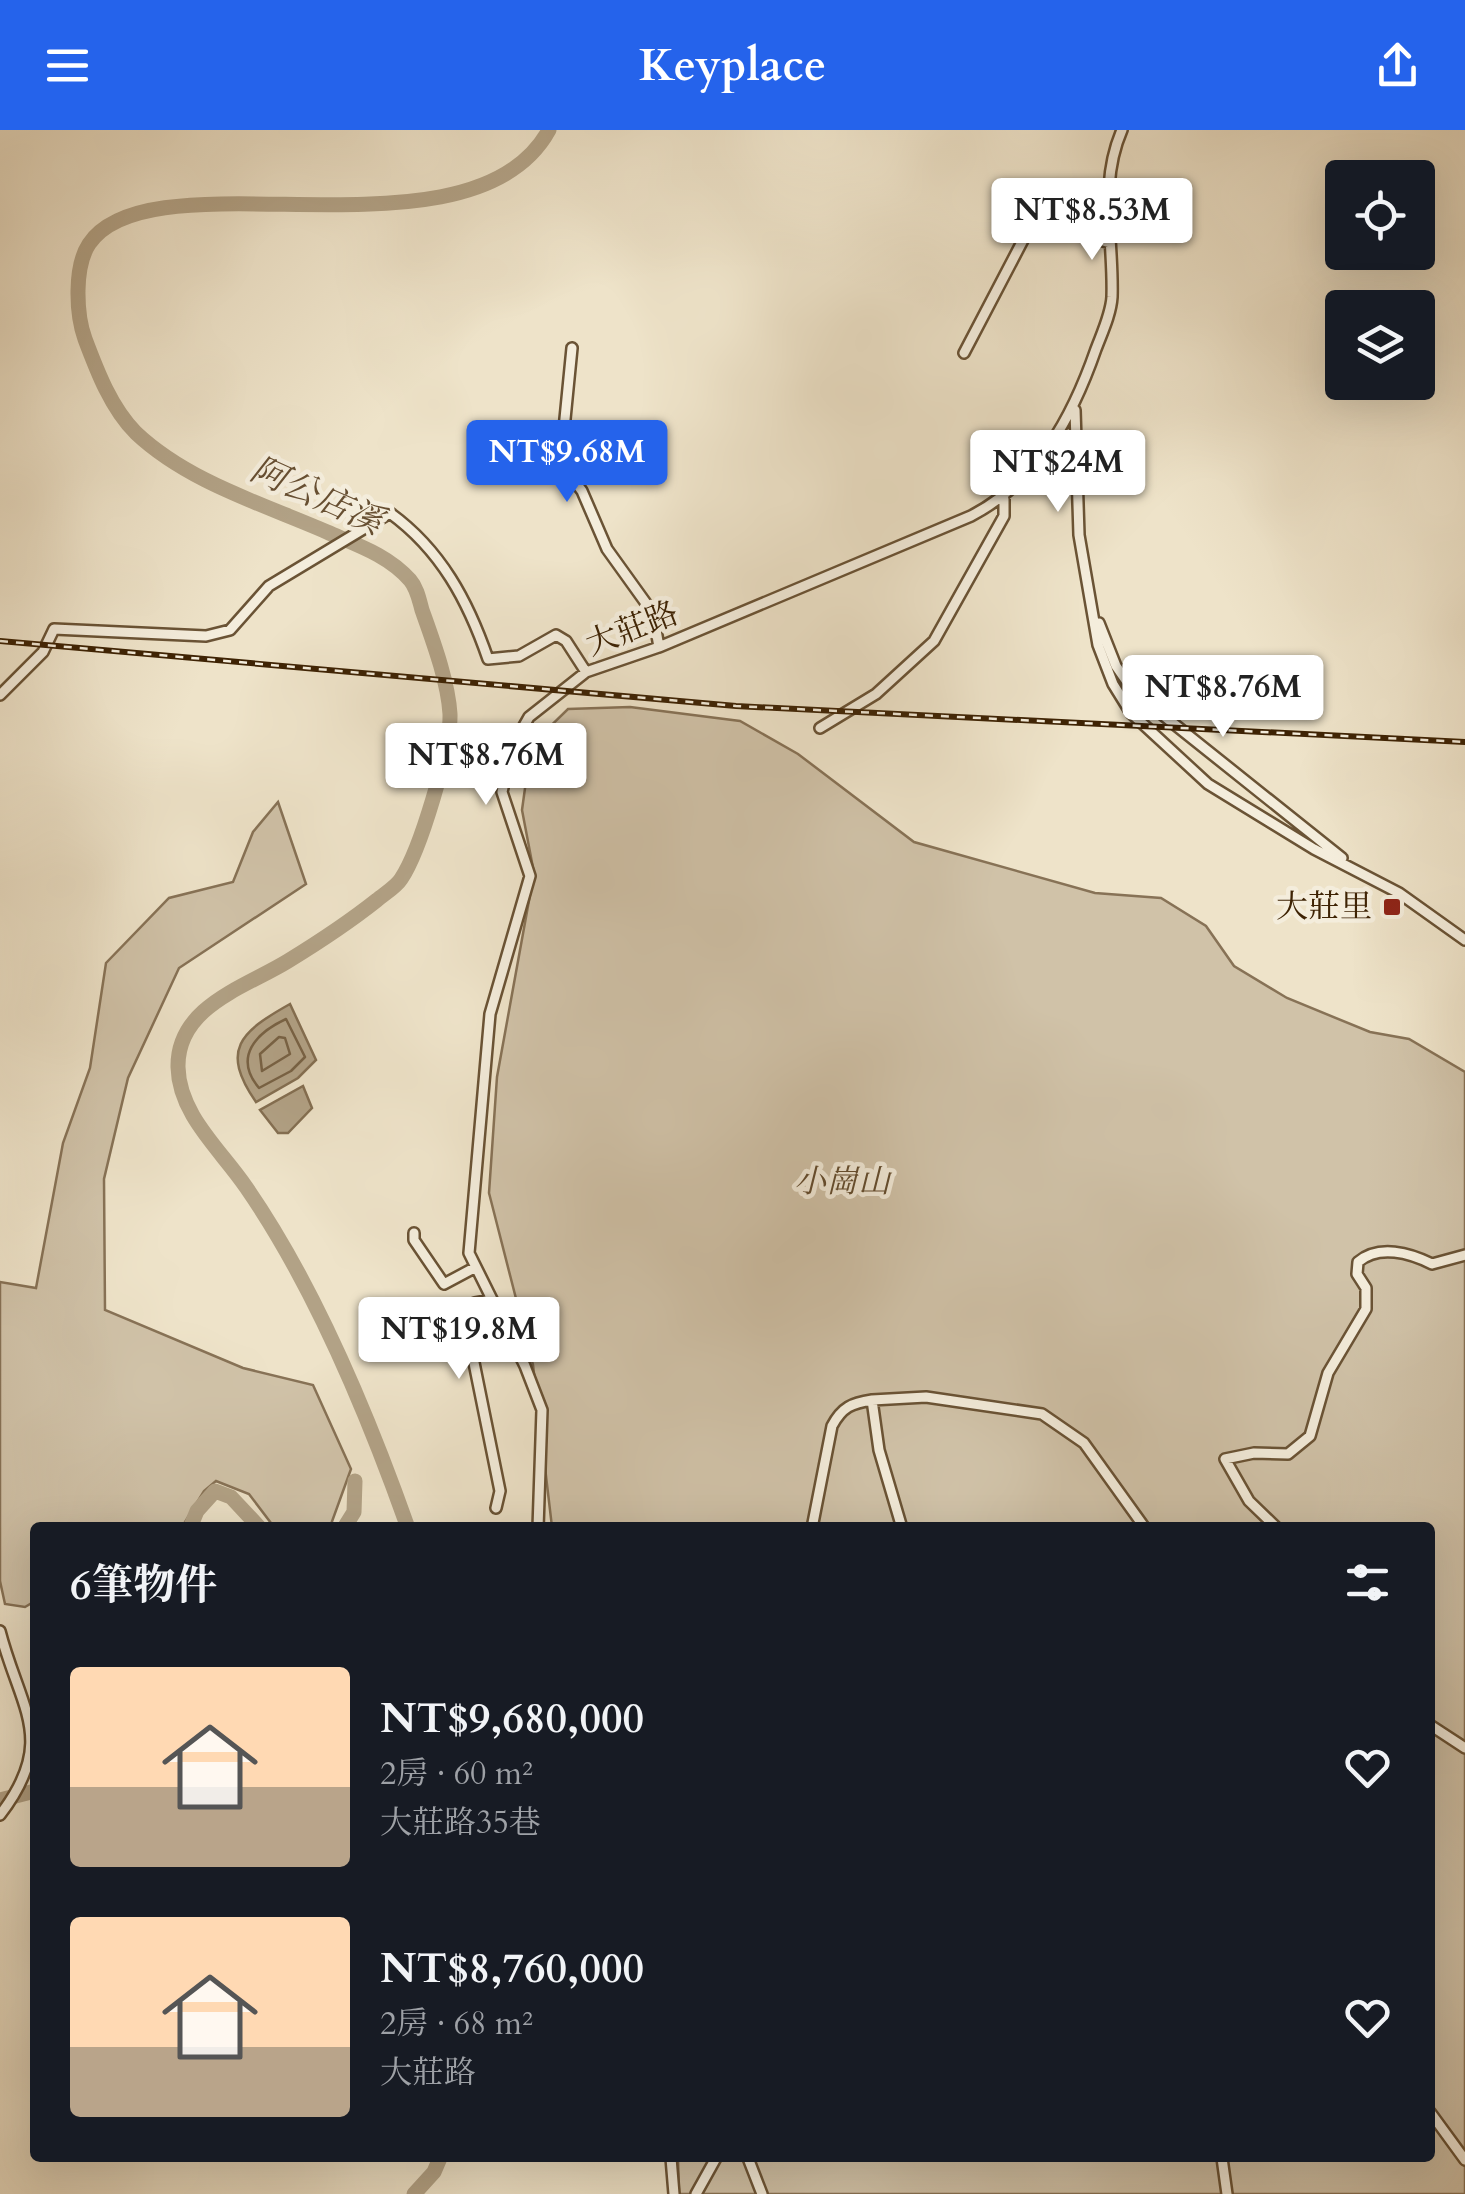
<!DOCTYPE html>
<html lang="zh-TW">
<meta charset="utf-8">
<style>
body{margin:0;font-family:Cardo,"Noto Serif TC",serif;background:#20242c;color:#f1f3f6;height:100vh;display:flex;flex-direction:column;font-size:38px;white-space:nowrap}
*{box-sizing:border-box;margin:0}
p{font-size:32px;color:#9ea1a6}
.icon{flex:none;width:55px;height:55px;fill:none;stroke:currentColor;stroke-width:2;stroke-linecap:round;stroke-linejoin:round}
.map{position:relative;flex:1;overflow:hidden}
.drawer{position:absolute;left:30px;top:1392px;width:1405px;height:640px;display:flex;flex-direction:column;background:#171b24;border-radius:10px;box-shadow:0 10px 40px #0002}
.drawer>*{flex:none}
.tools{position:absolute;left:1325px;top:30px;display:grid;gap:20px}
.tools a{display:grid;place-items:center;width:110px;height:110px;border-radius:10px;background:#171b24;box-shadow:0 10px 40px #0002;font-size:50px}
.price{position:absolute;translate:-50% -85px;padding:0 22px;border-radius:10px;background:#fff;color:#222;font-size:32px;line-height:65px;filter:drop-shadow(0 2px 5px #0008)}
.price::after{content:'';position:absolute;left:50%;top:60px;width:30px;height:22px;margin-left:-15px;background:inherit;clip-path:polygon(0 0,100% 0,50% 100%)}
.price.current{background:#2563eb;color:#fff}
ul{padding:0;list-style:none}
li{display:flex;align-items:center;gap:30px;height:250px;padding:0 40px}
li span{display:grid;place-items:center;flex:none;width:280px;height:200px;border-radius:10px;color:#555}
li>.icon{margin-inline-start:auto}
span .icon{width:120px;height:120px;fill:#fffc;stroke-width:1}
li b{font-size:42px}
h2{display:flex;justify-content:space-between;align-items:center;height:120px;padding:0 40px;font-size:42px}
header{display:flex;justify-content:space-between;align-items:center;height:130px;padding:0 40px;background:#2563eb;color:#fff;font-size:45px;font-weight:800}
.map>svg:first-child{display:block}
.green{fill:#d0c2a8;stroke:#877256;stroke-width:2.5}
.water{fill:#b2a286;stroke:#846f52;stroke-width:2.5}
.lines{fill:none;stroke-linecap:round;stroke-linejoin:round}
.shore{stroke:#786245;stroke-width:2.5}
.river{stroke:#b2a286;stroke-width:15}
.minor-casing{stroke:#6a5335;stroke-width:14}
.minor{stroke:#f4eddc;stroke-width:9}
.rail-casing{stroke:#3e2304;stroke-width:6}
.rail{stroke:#f4eddc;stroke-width:2.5;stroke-dasharray:8;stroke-linecap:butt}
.poi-dot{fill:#8f2418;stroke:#f4eddc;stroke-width:4}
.labels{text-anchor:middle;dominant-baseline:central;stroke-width:9;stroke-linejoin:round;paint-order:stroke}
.street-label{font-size:32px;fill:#3e2304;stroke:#f4eddc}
.poi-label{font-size:32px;fill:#3e2304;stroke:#f4eddc;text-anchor:end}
.park-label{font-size:32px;font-style:italic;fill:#624b2d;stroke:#f4eddc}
.water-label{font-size:35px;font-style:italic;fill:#674f32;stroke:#f4eddc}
</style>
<header><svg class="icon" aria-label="menu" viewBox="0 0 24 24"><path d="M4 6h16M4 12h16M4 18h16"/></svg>Keyplace<svg class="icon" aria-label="share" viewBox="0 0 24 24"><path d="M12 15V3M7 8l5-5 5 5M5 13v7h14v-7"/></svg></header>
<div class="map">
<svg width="1465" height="2064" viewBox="0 0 1465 2064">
<rect width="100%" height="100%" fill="#eee3c9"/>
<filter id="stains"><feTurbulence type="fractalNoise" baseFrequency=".002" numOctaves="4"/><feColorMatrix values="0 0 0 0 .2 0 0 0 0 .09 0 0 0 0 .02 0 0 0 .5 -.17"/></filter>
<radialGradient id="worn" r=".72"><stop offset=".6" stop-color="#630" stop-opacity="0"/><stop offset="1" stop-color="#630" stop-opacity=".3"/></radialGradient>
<path class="green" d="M630,577l110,14 58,33 116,88 181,51 66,5 45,28 28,40 53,32 83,34 39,7 56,33v1122h-786l-1,-36h752v-630l-878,-1 -19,-162 -44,-172 8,-116 37,-204 -12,-63 9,-65 37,-36z
M278,672l28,82 -127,84 -51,110 -24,101 1,131 138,58 70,17 38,84 -21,58h-56l-25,-33 -33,-13 -12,10 -22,36 -147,1v73l-10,6 -20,-3 -5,-23v-299l36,6 27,-145 27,-75 16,-105 63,-65 64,-16 20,-50z"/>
<path class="water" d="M290,874l26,56 -18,18 -42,24c-36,-52 -16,-70 34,-98z
M303,956l9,22 -24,25h-10l-18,-23z"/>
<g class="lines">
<path class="shore" d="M286,889l19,38 -14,14 -32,17c-26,-31 -3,-55 27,-69z
M279,907l6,1 5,16 -28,17 -2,-17z"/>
<path class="river" d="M190,1398l7,-17 18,-20 16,6 29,31
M344,1398l10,-16 1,-31
M408,1398c-40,-113 -94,-243 -162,-341 -25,-37 -67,-72 -68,-120 -1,-61 68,-80 110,-106 31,-19 60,-38 89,-61 7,-6 19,-13 24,-21 19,-28 50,-131 49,-165 -2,-33 -17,-73 -28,-104 -3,-11 -5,-22 -12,-30 -22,-25 -53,-35 -83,-48 -64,-28 -139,-50 -191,-99 -25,-25 -39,-62 -51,-94 -9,-25 -11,-72 4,-95 63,-94 383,27 460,-114
M0,1670l35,-9
M414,2064l20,-22 6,-14"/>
<defs>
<path id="minor" d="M572,218l-9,91 4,32 15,20 25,58 46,64 6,34
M964,223l69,-132 77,22
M1075,280l4,125 19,110 15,39 18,29 77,71 106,65 85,44 66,47
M1099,493l17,43 18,26 208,166
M0,565l43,-43 11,-23 152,7 24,-6 39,-44 121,-73c51,37 78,88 98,146l31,-3 37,-21 10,6 20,31
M820,598l56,-34 58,-53 70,-125v-17
M414,1103v7l30,44 30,-16
M492,1170l-17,3 -4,45 29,143 -4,17
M872,1270l54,-3 116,17 42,29 61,85
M538,1398l4,-118 -17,-44 -56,-113 21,-239 40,-138 -28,-84 10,-45 17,-30 57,-45 73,-25 312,-131c67,-35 101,-98 125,-167 6,-16 15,-35 16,-52 2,-57 -14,-112 10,-167
M812,1398l20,-102c10,-19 20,-23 40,-26l7,50 23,78
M1277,1398l-28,-27 -24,-42 29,-6 34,1 22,-18 18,-63 38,-64v-21l-9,-14 1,-12c21,-18 52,-9 74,2l33,-9
M0,1501c20,78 58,109 0,184
M1430,1595l35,23
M1430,1982l35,48
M671,2028l3,36
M748,2028l14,36
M1222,2028l5,36
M696,2064l20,-36"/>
</defs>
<use href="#minor" class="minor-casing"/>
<use href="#minor" class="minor"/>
<defs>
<path id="rail" d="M0,511l736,65 729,36"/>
</defs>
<use href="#rail" class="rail-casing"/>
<use href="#rail" class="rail"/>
</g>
<rect class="poi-dot" x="1382" y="767" width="20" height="20" rx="5"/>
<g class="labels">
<g class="street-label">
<text transform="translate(632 499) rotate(-21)">大莊路</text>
</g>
<g class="poi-label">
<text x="1372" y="777">大莊里</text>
</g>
<g class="park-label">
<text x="842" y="1052">小崗山</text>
</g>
<g class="water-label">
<text transform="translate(317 366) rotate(24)">阿公店溪</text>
</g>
</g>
<rect width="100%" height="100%" filter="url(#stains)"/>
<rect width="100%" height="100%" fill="url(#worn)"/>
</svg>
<div class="tools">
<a><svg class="icon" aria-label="locate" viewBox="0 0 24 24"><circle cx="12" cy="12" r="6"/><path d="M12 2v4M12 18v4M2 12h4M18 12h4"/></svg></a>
<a><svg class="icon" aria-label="layers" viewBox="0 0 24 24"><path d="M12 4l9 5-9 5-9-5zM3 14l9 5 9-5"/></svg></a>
</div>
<b class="price" style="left:1092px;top:133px">NT$8.53M</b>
<b class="price current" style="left:567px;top:375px">NT$9.68M</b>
<b class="price" style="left:1058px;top:385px">NT$24M</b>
<b class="price" style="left:1223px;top:610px">NT$8.76M</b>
<b class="price" style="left:486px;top:678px">NT$8.76M</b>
<b class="price" style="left:459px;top:1252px">NT$19.8M</b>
<section class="drawer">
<h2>6筆物件<svg class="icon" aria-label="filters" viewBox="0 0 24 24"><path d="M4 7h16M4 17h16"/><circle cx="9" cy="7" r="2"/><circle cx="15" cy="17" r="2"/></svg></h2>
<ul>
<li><span style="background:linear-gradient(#ffd9b3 60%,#b9a48a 0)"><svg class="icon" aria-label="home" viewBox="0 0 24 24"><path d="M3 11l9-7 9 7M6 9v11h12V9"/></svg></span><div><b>NT$9,680,000</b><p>2房 · 60 m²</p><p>大莊路35巷</p></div><svg class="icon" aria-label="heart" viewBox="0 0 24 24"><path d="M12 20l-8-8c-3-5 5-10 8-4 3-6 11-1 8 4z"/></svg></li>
<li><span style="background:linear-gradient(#ffd9b3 65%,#b9a48a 0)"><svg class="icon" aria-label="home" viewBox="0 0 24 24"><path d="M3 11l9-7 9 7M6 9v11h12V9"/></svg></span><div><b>NT$8,760,000</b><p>2房 · 68 m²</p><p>大莊路</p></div><svg class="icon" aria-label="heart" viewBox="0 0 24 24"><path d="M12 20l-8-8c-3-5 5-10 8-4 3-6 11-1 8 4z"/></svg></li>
</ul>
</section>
</div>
